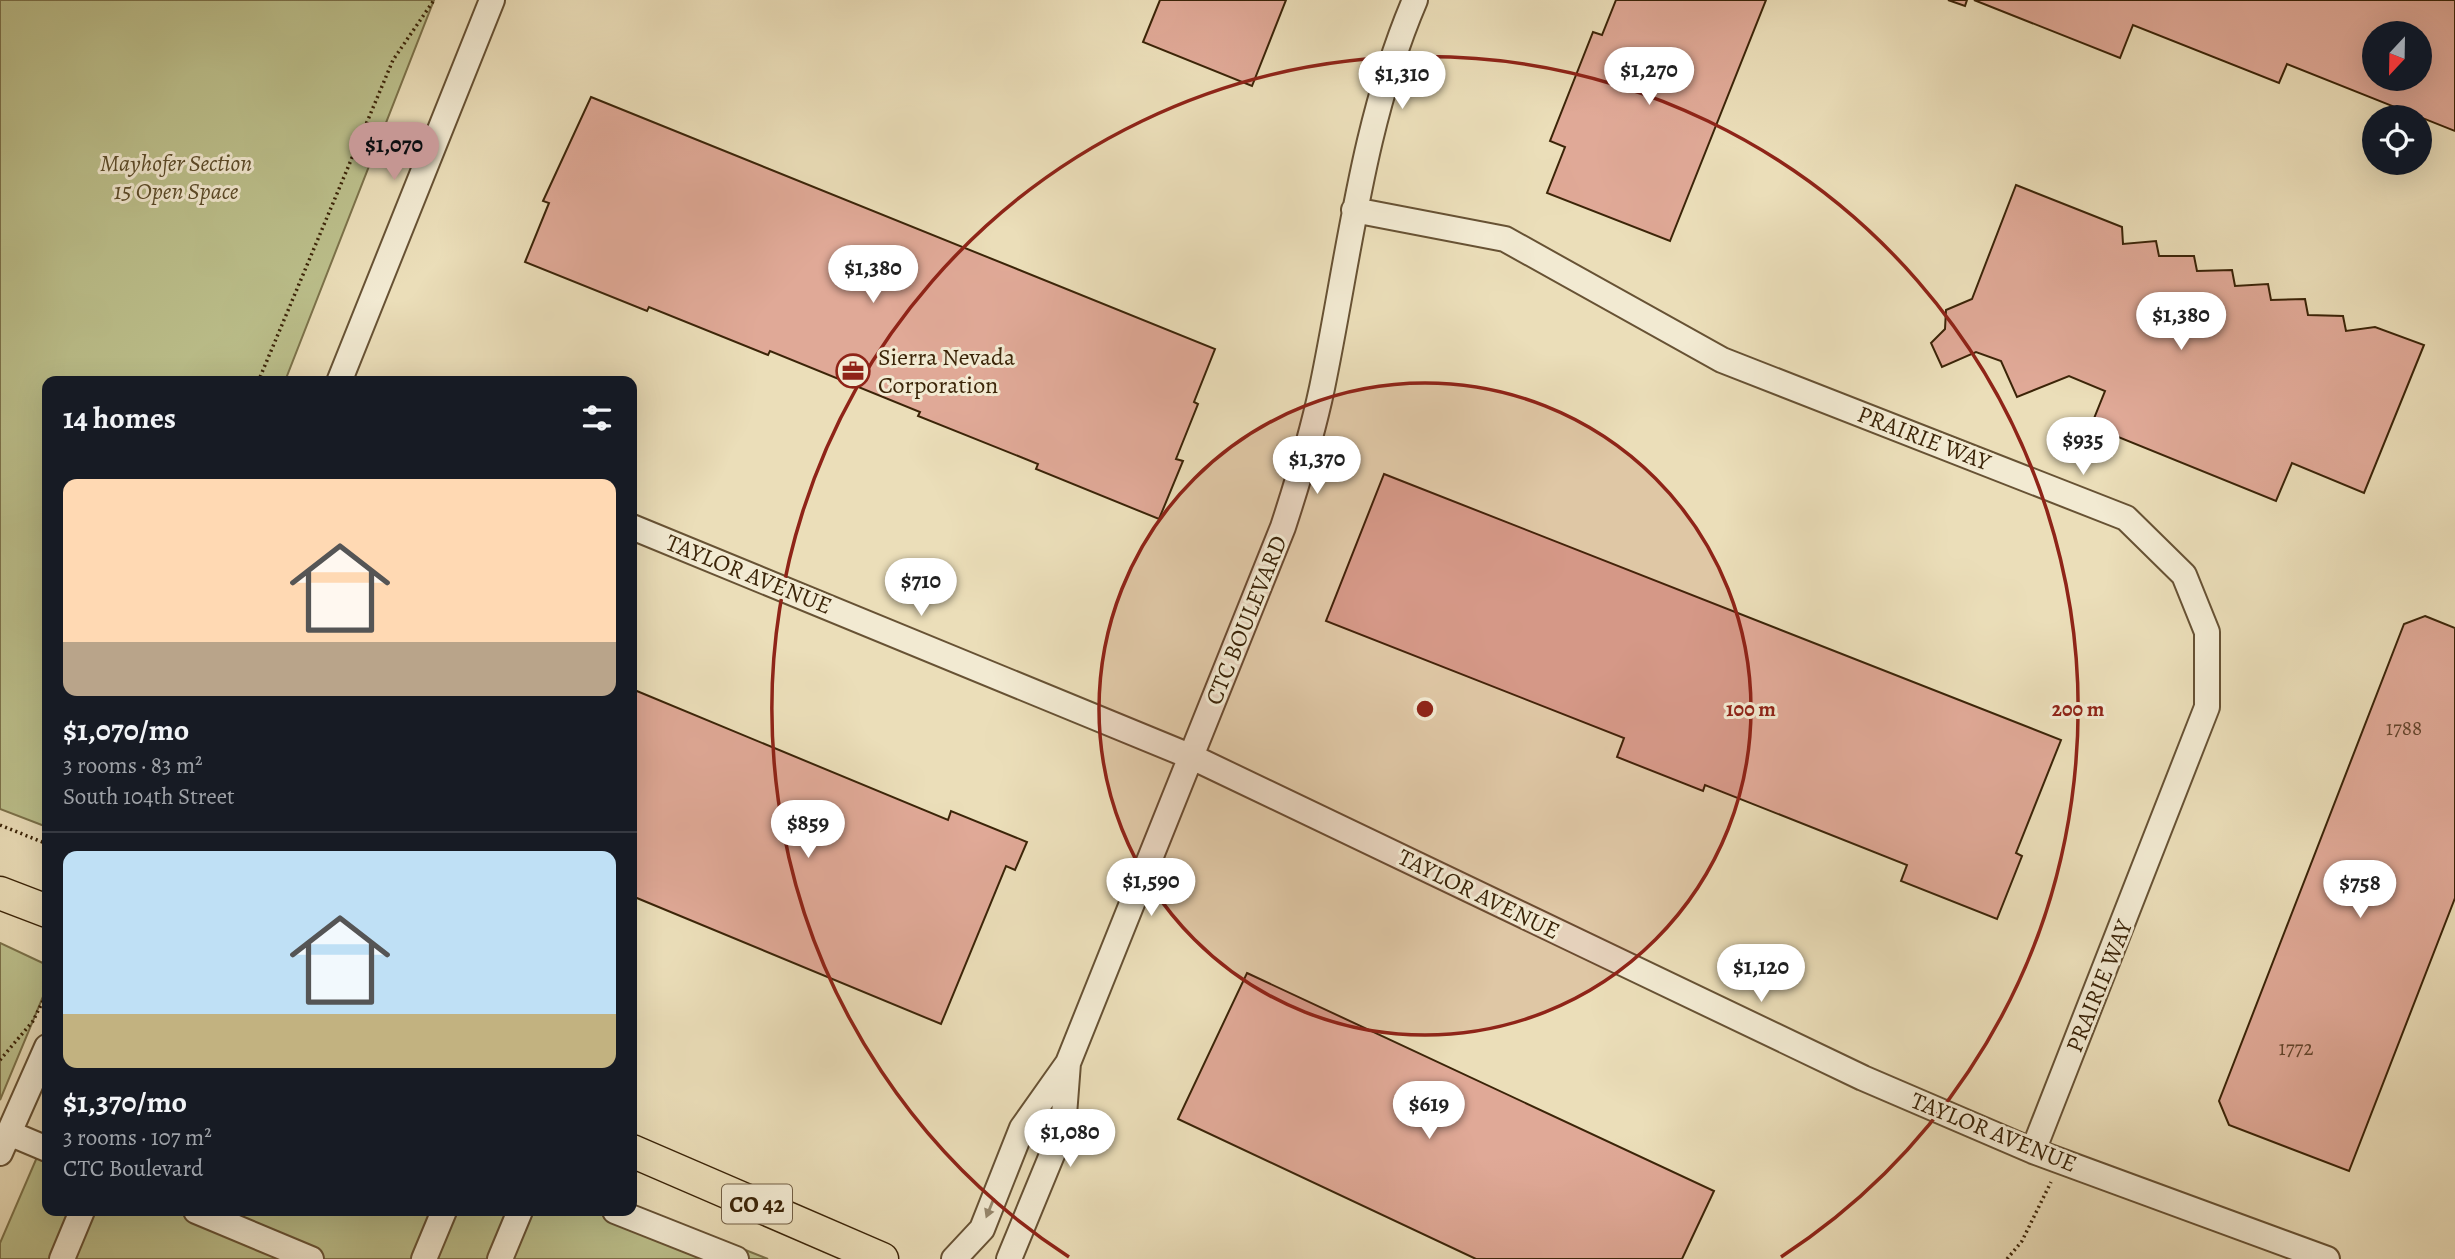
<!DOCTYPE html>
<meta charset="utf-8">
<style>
body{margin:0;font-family:Alegreya,serif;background:#242831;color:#f1f3f6;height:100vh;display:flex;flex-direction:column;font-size:26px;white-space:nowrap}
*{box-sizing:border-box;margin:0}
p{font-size:23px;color:#9ea1a6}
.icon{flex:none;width:38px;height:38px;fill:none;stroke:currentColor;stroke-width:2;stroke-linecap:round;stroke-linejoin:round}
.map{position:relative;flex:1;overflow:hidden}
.details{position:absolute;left:42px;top:376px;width:595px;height:840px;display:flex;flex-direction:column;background:#171b24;border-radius:14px;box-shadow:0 7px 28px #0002}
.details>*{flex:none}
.needle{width:46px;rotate:202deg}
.tools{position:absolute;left:2362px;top:21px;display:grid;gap:14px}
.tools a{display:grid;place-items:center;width:70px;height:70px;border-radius:50%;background:#171b24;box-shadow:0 7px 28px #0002;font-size:35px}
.price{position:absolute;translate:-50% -60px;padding:0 16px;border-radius:24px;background:#fff;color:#222;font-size:23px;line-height:46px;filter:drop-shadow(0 2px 4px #0008)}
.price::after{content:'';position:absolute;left:50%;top:42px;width:21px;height:16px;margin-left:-10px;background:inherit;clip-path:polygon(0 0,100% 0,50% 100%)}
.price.on{background:#c59692;color:#111}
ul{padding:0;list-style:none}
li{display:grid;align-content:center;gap:14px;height:371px;padding:0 21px}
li+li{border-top:2px solid #363941}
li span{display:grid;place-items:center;height:217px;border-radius:14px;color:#555}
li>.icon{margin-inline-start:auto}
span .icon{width:126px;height:126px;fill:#fffc;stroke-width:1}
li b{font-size:30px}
h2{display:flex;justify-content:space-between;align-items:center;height:84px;padding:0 21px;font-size:30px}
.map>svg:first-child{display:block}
.green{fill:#bcc08c;stroke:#7c724a;stroke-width:2}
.building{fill:#e0a997;stroke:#3b2408;stroke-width:2;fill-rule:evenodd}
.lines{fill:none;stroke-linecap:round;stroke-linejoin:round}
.minor-casing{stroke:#675234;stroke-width:28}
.major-casing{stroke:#3b2408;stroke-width:35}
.path{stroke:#3b2408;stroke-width:3.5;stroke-dasharray:2 3.5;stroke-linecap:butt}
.minor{stroke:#f2ead2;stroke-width:24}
.major{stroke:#ebdeb9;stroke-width:32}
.oneway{fill:#96876d}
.ring{fill:none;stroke:#8f2418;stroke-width:3.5}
.labels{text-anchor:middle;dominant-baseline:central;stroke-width:6;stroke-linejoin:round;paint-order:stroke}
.number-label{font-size:21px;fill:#64452c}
.shield{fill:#f2ead2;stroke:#725f45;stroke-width:2}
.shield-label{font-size:23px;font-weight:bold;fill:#3b2408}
.park-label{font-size:24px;font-style:italic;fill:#5b4b29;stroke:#f2ead2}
.poi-label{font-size:24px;fill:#3b2408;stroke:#f2ead2;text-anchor:start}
.street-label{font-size:24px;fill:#3b2408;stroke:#f2ead2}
.centre{fill:#8f2418;stroke:#f2ead2;stroke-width:3.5}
.ring-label{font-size:21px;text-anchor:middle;font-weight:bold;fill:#8f2418;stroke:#f2ead2;stroke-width:6;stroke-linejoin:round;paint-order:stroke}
</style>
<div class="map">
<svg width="2455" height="1259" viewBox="0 0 2455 1259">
<rect width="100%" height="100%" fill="#ebdeb9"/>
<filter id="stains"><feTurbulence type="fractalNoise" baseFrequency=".00286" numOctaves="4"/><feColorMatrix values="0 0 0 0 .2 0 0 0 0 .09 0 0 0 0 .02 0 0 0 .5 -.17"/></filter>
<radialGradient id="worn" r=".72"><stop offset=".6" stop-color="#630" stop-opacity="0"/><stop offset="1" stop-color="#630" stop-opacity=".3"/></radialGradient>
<path class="green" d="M0,0h434l-149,381 -238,1v445l-47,-18z
M0,943l47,22v22l-47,113z
M47,1134v77h585v-6l136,54h-768v-16z"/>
<path class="building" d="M1160,0h126l-34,86 -109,-44z
M1616,0h150l-96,241 -123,-48 18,-46 -15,-6 43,-109 9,3z
M1948,0h19l-2,6z
M1974,0h481v131l-168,-67 -8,19 -146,-58 -13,33zM2375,33h45v46h-45z
M591,97l624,252 -21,53 4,2 -22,55 7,2 -24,58 -123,-50 2,-5 -120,-48 2,-4 -150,-61 -2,4 -119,-48 -2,4 -122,-49 24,-59 -6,-2z
M2016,185l106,42 1,17 33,-3 3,15h35l3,15 35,-1 3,16 33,-2 3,16 34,-1 3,16 35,1 3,15 29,-4 49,18 -60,148 -72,-30 -16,38 -185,-75 14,-35 -36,-15 -52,21 -16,-36 -25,-9 -34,15 -11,-24 14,-14 1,-19 26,-11z
M1384,474l677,266 -45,113 6,3 -25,63 -96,-38 6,-16 -202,-80 -2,6 -86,-34 7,-19 -298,-117z
M2425,616l30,12v270l-106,273 -120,-46 -10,-24 185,-477z
M632,689l316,131 3,-9 76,31 -12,28 -9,-4 -65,158 -309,-128z
M1247,973l467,218 -32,68h-206l-298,-140z"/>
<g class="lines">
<defs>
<path id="minor" d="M1354,210l151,29 217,121 404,158 58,57 23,57v75l-174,444
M339,382l153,-382
M632,527l560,230 671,321 170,73 294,108
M9,1133l38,16
M0,1153l47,-106
M196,1211l115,48
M615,1211l121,48
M62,1259l20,-48
M424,1259l20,-48
M500,1259l20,-48
M954,1259l28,-30 40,-101 46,-65 215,-536c15,-46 29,-92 39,-139 27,-130 40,-264 93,-388
M1009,1259l54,-131 5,-65"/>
<path id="major" d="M0,893l47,18
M632,1151l250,108"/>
</defs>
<use href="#minor" class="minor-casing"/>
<use href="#major" class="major-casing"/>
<path class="path" d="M258,382l135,-322 41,-60
M0,825l47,19
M0,1060l33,-39 14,-28
M2007,1259l15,-18 29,-59"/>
<use href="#minor" class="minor"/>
<use href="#major" class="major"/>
</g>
<defs><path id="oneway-solid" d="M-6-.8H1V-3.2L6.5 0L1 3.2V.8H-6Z" transform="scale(1.75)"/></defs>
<use class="oneway" href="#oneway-solid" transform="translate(990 1208) rotate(112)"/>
<circle cx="1425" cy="709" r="326" fill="#8f2418" fill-opacity=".12"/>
<g class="ring">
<circle cx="1425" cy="709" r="326"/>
<path d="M1069 1257A653 653 0 1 1 1781 1257"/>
</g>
<defs>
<symbol id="office-ring" viewBox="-11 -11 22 22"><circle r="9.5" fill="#f2ead2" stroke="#8f2418" stroke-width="1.5"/><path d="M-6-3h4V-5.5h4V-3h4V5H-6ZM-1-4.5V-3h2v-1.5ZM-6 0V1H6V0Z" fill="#8f2418"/></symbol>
</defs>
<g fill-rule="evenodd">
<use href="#office-ring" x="834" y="352" width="38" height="38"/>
</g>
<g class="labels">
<g class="number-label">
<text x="2404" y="728">1788</text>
<text x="2296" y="1048">1772</text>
</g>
<rect class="shield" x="722" y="1184.5" width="70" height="39" rx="5"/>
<g class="shield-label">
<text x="757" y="1204">CO 42</text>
</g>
<g class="park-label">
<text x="176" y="163">Mayhofer Section<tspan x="176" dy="28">15 Open Space</tspan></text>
</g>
<g class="poi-label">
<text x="878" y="357">Sierra Nevada<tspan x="878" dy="28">Corporation</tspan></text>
</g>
<g class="street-label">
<text transform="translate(1924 438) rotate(21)">PRAIRIE WAY</text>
<text transform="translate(749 574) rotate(22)">TAYLOR AVENUE</text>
<text transform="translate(1246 620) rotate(-68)">CTC BOULEVARD</text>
<text transform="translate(1479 894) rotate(26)">TAYLOR AVENUE</text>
<text transform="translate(2099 986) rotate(-68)">PRAIRIE WAY</text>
<text transform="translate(1994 1132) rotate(22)">TAYLOR AVENUE</text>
</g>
</g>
<circle cx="1425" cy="709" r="10" class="centre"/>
<g class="ring-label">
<text x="1751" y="716">100 m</text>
<text x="2078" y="716">200 m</text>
</g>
<rect width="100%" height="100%" filter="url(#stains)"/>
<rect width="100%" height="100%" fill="url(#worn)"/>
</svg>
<div class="tools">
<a><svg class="needle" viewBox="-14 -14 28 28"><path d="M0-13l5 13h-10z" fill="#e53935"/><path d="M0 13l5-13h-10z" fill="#9ea1a6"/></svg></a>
<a><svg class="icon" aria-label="locate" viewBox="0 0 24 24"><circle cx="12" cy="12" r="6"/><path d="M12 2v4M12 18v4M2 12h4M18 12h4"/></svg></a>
</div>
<b class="price" style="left:1649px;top:107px">$1,270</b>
<b class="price" style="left:1402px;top:111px">$1,310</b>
<b class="price on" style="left:394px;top:182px">$1,070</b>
<b class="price" style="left:873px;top:305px">$1,380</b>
<b class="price" style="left:2181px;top:352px">$1,380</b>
<b class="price" style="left:2083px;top:477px">$935</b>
<b class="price" style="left:1317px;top:496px">$1,370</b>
<b class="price" style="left:921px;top:618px">$710</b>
<b class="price" style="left:808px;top:860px">$859</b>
<b class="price" style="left:1151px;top:918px">$1,590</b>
<b class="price" style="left:2360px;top:920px">$758</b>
<b class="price" style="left:1761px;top:1004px">$1,120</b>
<b class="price" style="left:1429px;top:1141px">$619</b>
<b class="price" style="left:1070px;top:1169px">$1,080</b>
<section class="details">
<h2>14 homes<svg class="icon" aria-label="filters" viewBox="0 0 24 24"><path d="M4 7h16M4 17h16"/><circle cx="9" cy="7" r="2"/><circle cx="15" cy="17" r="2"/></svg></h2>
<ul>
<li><span style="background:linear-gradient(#ffd9b3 75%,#b9a48a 0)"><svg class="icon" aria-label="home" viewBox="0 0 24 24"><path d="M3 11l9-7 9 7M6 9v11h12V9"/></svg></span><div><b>$1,070/mo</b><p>3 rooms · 83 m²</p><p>South 104th Street</p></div></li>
<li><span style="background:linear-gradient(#bfe0f5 75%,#c2b280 0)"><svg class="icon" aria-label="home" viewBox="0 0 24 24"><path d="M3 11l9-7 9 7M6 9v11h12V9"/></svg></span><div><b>$1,370/mo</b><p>3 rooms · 107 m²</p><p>CTC Boulevard</p></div></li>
</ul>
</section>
</div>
